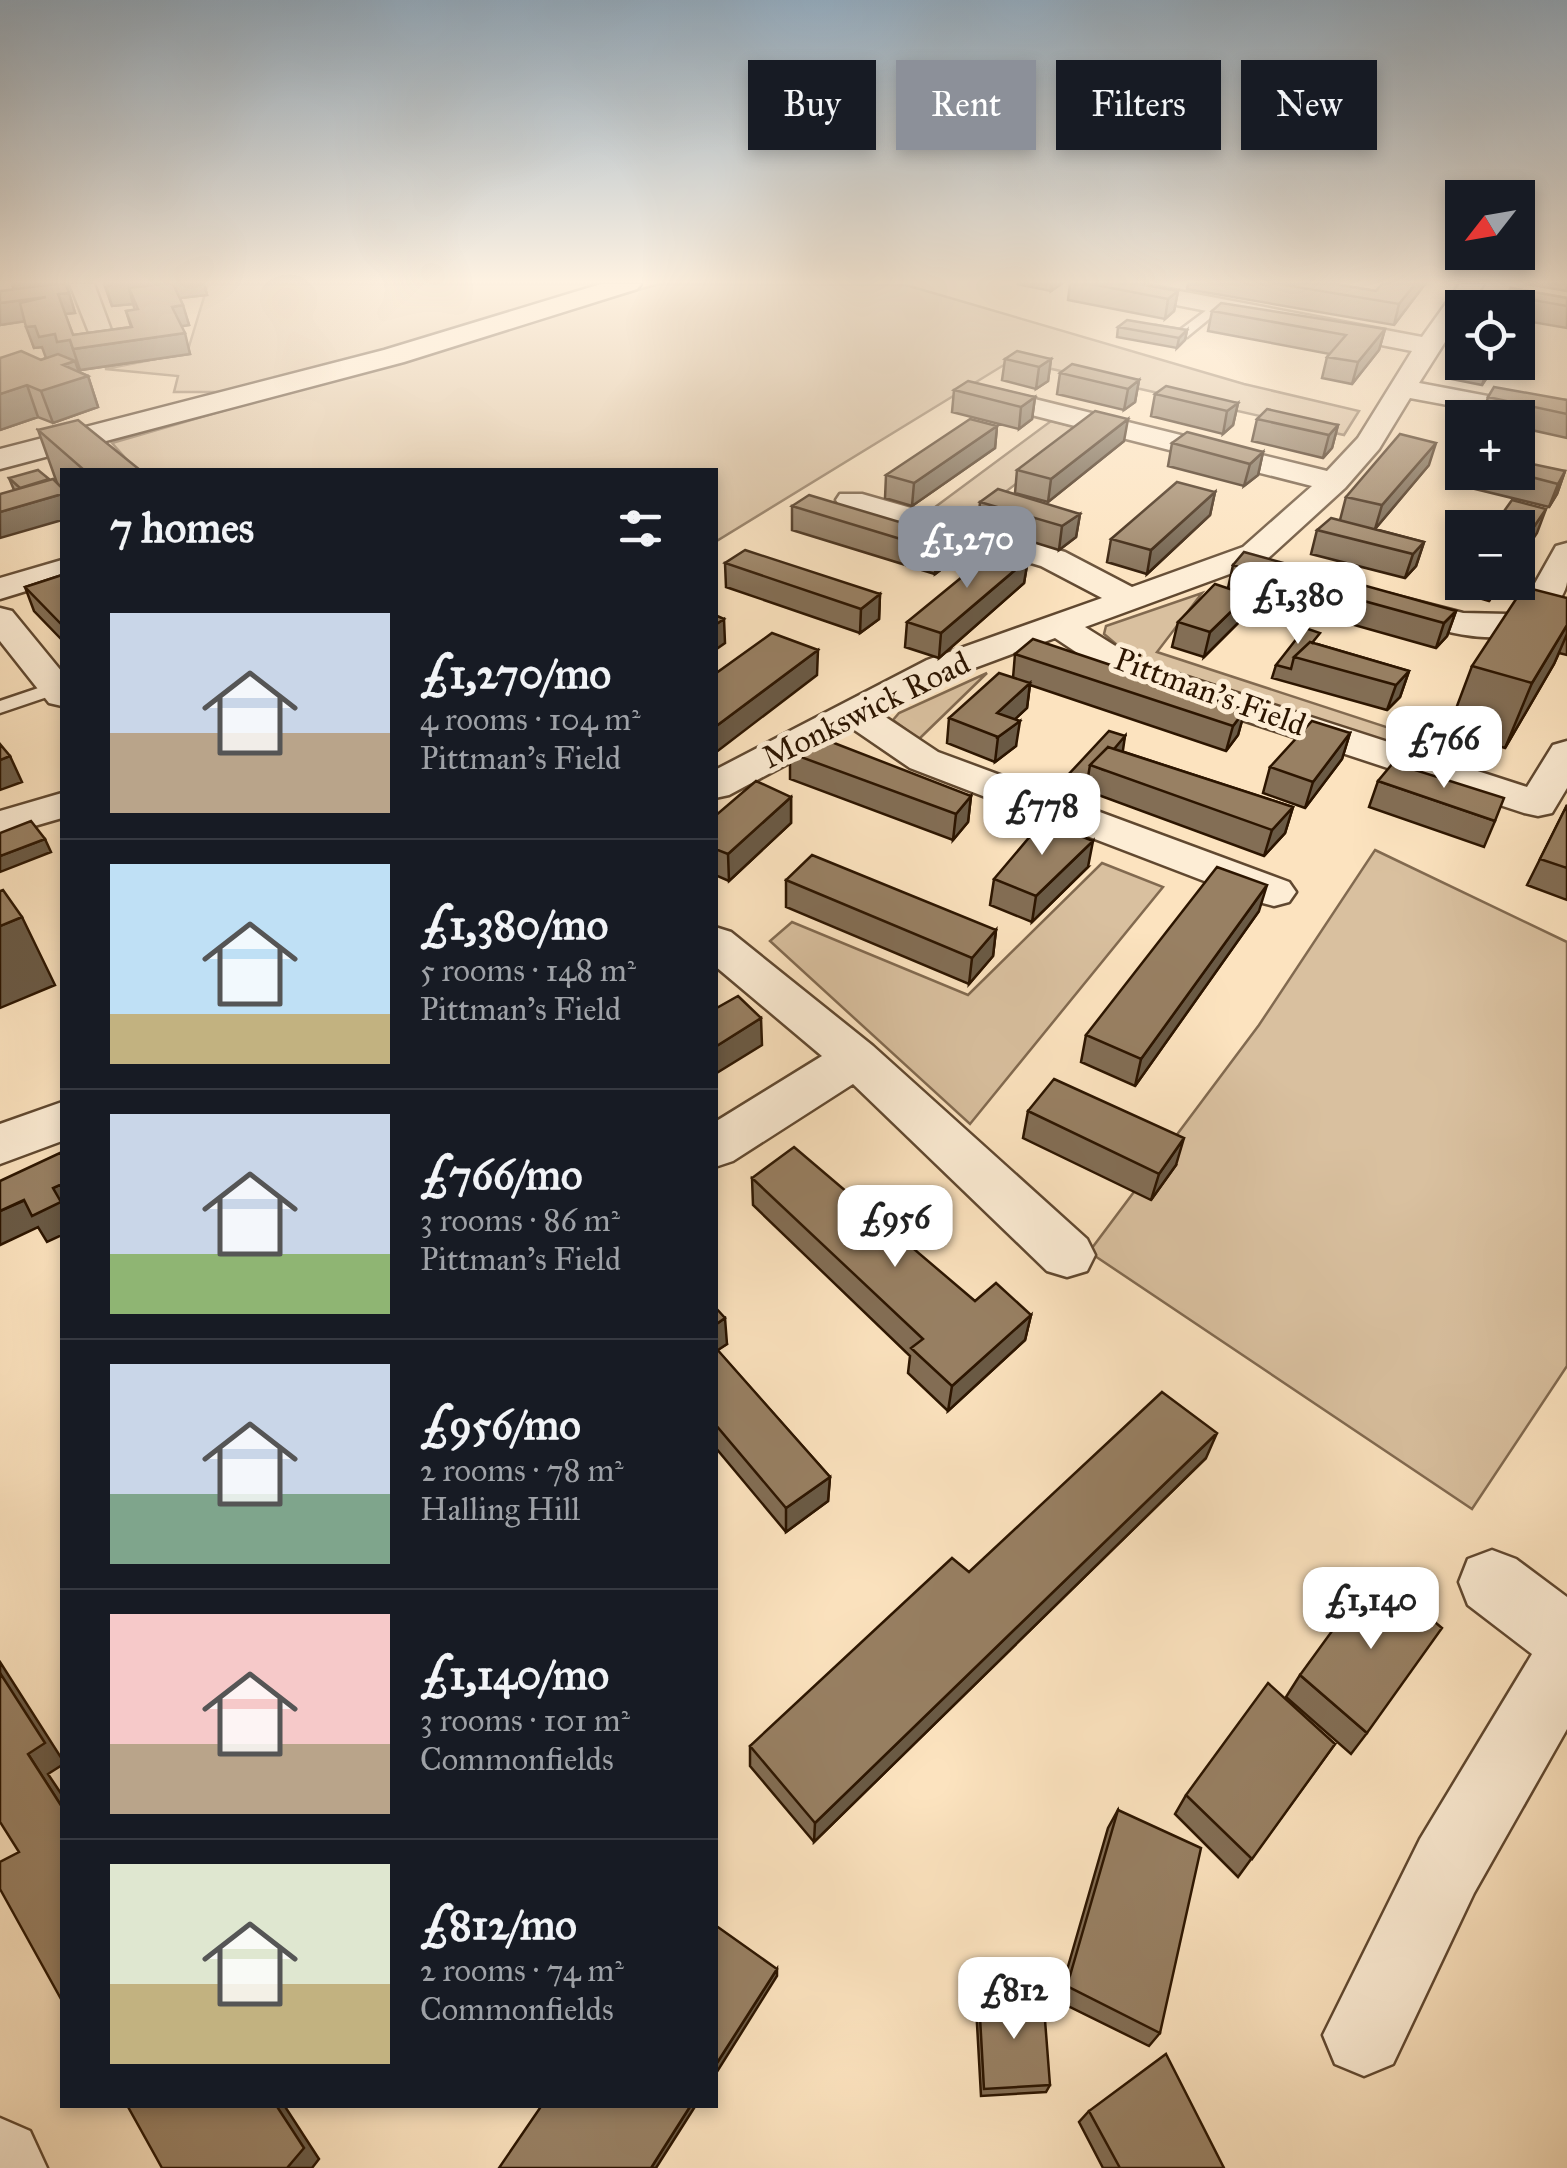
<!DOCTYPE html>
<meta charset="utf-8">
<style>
body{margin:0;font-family:"IM FELL Great Primer",serif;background:#20242c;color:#f1f3f6;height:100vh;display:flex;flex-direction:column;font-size:38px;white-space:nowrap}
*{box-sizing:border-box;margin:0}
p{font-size:32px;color:#9ea1a6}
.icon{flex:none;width:55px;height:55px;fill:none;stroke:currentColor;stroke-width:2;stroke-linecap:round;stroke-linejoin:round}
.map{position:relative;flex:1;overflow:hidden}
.details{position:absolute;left:60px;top:468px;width:658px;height:1640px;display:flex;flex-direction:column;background:#171b24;border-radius:0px;box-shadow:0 5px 15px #0003}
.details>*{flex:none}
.top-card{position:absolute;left:748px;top:60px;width:668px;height:90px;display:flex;gap:20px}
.needle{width:65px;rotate:239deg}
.tools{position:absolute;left:1445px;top:180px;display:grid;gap:20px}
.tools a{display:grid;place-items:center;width:90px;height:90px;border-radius:0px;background:#171b24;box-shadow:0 5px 15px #0003;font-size:50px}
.price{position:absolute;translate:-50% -85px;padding:0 22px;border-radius:20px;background:#fff;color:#222;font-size:32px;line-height:65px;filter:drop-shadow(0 2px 5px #0008)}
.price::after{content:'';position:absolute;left:50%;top:60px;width:30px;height:22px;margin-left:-15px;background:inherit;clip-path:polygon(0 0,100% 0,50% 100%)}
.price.current{background:#8c9099;color:#fff}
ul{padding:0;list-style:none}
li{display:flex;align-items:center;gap:30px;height:250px;padding:0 50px}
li+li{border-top:2px solid #363941}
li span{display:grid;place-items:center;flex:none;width:280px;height:200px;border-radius:0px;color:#555}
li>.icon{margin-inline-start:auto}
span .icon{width:120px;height:120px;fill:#fffc;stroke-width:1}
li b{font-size:42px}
h2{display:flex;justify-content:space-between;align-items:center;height:120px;padding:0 50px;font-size:42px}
.pill{padding:0 35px;border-radius:0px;background:#171b24;box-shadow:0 5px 15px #0003;font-size:35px;line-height:90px}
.pill.current{background:#8c9099;color:#fff}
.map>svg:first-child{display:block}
.green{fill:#d9c09f;stroke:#826a50;stroke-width:2.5}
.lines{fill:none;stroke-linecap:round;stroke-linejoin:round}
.lane-casing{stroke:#604830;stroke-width:5}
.street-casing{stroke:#604830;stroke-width:5}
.secondary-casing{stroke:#2c1500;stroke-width:5}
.lane{fill:#fdedd5;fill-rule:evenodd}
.street{fill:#fdedd5;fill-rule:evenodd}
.secondary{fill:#fdedd5;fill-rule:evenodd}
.wall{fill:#836e55;stroke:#2c1500;stroke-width:2.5}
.shaded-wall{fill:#6a5a45;stroke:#2c1500;stroke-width:2.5}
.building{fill:#988063;stroke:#2c1500;stroke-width:2.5}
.labels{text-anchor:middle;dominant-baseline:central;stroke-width:10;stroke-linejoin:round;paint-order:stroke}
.far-street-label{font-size:32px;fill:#2c1500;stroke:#fdedd5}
</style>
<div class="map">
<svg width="1567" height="2168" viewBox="0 0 1567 2168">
<rect width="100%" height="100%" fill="#fce3bf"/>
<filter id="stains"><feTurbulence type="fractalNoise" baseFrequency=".002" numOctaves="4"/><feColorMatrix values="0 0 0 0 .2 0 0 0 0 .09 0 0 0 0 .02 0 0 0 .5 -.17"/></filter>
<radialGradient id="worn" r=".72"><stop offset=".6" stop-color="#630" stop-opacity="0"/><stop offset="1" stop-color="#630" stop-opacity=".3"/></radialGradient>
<path class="green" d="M208,284h391l-68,27 -293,81h-64l4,-16 -73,-7 82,-16z
M659,284l247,1 338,99 115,27 -15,24 -332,-75 -297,182v-72h-579l-24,-27z
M1051,421l35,9 -125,96 -38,-10z
M1202,593l-45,59 263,86 -9,11 -240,-75 -36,-14 -31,-26 2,-8z
M987,673l-68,66 -26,-19 6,-7z
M1375,850l192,92v424l-95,143 -383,-257 170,-227z
M1102,863l61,24 -193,237 -200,-183 22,-19 176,73z"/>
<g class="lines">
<defs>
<path id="lane" d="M1216,303l4,7 -33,27 -38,-7 6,-4 25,4z
M56,682l6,2v8l-62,21v-12z"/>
<path id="street" d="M70,284h24l17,46 -3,5h-18z
M1093,284h49l280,53 38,-53h24l-17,24h-5v7l-43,68 148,28v16l-157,-29 -31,51 -34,39 -80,73 -180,66 56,35 386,125 26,-42 14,-4v47l-15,25 -14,3 -14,-3 -409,-135 -60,-40 -102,38 -72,38 57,38 351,130 7,10 -7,10 -15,4 -15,-4 -349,-134 -57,-39 -124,66 -14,3v-28l212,-110 175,-62 -61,-32 -201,-60 -4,-6 4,-6h22l203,58 67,35 111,-40 69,-61 -324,-82 -4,-6 4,-6 10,-2 329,81 31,-33 54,-87 -307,-60z
M1567,543c0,13 0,27 0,39 -1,10 -9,20 -14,28 -37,53 -127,15 -176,1l-5,-7 5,-7 12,-3 74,19 45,1 17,-13 31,-55z
M62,560v20l-62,19v-21z
M0,608l12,3 50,61v34l-13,-3 -49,-62z
M62,793v25l-62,18v-25z
M715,927l16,5 142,114 214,193 8,16 -8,16 -20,6 -20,-6 -194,-187 -120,77 -18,6v-45l107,-66 -107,-90z
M62,1102v39l-62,23v-40z
M1492,1550l24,9 51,38v132l-93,164 -81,171 -29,12 -29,-12 -12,-29 97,-196 112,-185 -64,-49 -9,-23 9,-23z
M0,2118l30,13 17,37h-47z"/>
<path id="secondary" d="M601,284h40l-4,5 -233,73 -404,107v-20l384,-99z"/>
</defs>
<use href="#lane" class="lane-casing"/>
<use href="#street" class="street-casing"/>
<use href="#secondary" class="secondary-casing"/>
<use href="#lane" class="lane"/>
<use href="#street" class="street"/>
<use href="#secondary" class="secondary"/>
</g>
<path class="wall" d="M12,284h54l9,29 -10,1 8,21 58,-8 -5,-16 9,-1 -2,-6 -21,2 -8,-22h100l3,11 -27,3 9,27 -8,1 9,28 -110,16 -3,-9h-2l4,11 9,4 10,31 -45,16 -15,-6 -38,13v-72l41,2 7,-3 -6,-10 -8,1 -9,-27 -25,4 14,-35z
M1017,284h44l-10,7z
M1070,284h69l39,7 -4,20 -9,8 -97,-19z
M1188,284h146l42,7 6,-7h43l-31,41 -207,-36z
M1526,284h41v7z
M1511,288l56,10v30l-41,-7z
M1212,311l173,18 -6,21 -27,34 -30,-6 5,-21 3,-3 -122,-23z
M1118,327l69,3 -2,10 -8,8 -60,-11z
M1462,354v8h35l-15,23 -30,-6 7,-21z
M1005,359h46l-3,22 -12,8 -34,-9z
M1060,373l79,7 -4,22 -11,8 -67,-16z
M954,390l81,7 -3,22 -13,10 -67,-17z
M1155,394l83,9 -5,22 -10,9 -72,-18z
M1488,397l79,3v38l-49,-11v-9h-36z
M1257,419l81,6 -6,23 -9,10 -71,-17z
M997,426l-2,22 -83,58 -27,-8 1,-23z
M38,430l102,40h-78v50l-48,-30 -5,-12 40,2 8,3z
M1124,441l-76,61 -33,-9 2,-23z
M1172,443l91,9 -5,23 -14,11 -76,-20z
M1429,465l-54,64 49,13 -8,24 -11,12 -94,-24 6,-24 23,-10 6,-23z
M1565,471l-8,23 -8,13 -90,-22 5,-13z
M1215,492l-5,23 -63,59 -40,-12 4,-23z
M980,502l100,12 -4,23 -17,13 -81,-25z
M792,506l161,32 -2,24 -16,12 -143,-44z
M1028,559l-4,24 -85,75 -34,-11 2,-25z
M725,563l155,31 -1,25 -19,14 -134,-46z
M1233,565l223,46 -9,25 -11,12 -188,-53 -6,24 -38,38 -32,-10 6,-25 50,-34z
M1462,569v13h40l-13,19 -34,-10z
M62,575v65l-28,-29 -9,-24z
M1567,598v57l-8,-2 -5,11 -49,84 -57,-18 24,-64z
M1317,644l92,27 -9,26 -13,13 -115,-32 4,-13z
M1015,654l230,56 -7,25 -12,16 -196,-66 -3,23 -12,11 1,27 -21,16 -48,-19 2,-25 64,-40z
M1350,733l-8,26 -37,49 -42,-15 7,-26z
M1125,736l-4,15 172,56 -8,26 -21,23 -179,-66 -3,4 -16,-6 2,-13z
M790,753l181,43 -3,26 -15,18 -163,-61z
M1378,781l117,40 -11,26 -115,-40z
M791,797v26l-62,58 -14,-6v-59z
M1567,805v95l-40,-15z
M1088,867l-56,55 -42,-17 4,-26z
M786,880l210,50 -3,26 -24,28 -183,-77z
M1259,911l-124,175 -54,-24 5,-27z
M1028,1111l148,54 -25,35 -128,-62z
M752,1178l223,123 56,14 -6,25 -77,71 -40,-38 2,-17 -157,-151z
M715,1307l12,37 -10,6 113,127 -2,24 -42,31 -71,-85z
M1206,1458l-392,384 -64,-76v-20z
M1300,1675l67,58 -16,21 -65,-57z
M1335,1744l-97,133 -63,-63 11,-19z
M1118,1810l42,223 -11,13 -91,-45 50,-173z
M979,1999l71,86 -4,7 -65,4 -5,-90z
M1089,2111l135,57h-121l-24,-46z"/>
<path class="shaded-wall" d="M12,284h24l4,11 -23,3z
M125,284h79l3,11 -72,8 -6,-15 4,16 -21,2 -6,-20z
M1052,284h9l-10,7z
M1415,284h10l-31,41 5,-21z
M1178,291l-4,20 -9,8 3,-20z
M69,293l6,20 -11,1 -6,-20z
M46,297l7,20 -53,8v-22z
M1533,300l-7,21 -8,12v-10z
M183,305l6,20 -12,2 -5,-20z
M35,326l35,14 7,21 -13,2 -18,-5 -4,-11 -8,1 -8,-21z
M1385,329l-6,21 -27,34 6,-22z
M1187,330l-2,10 -8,8 2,-10z
M185,333l5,21 -110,16 -7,-21z
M1051,359l-3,22 -12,8 3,-22z
M75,361l6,17 7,-2 10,31 -45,16 -12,-32 22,-26z
M1490,362h7l-15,23z
M1139,380l-4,22 -11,8 4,-21z
M27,385l11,32 -38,13v-36z
M1035,397l-3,22 -13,10 2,-22z
M1238,403l-5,22 -10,9 4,-23z
M1128,419l-4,22 -76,61 3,-23z
M1338,425l-6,23 -9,10 6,-23z
M997,426l-2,22 -83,58 2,-23z
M1436,443l-7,22 -54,64 7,-24z
M1263,452l-5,23 -14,11 6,-22z
M1565,471l-8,23 -8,13 9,-23z
M1215,492l-5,23 -63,59 4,-24z
M62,494v26l-62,18v-26z
M1546,509l-9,24 -19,28v-11z
M1080,514l-4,23 -17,13 3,-24z
M953,538l-2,24 -16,12 2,-24z
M1424,542l-8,24 -11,12 8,-24z
M1028,559l-4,24 -85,75 2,-25z
M1496,582h6l-13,19z
M880,594l-1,25 -19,14 1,-24z
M1248,595l-6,24 -38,38 6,-25z
M1456,611l-9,25 -11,12 8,-25z
M724,619l1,24 -10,7v-25z
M1567,625v9l-13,30 -49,84 27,-65z
M818,650l-1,25 -102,78v-26z
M1409,671l-9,26 -13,13 9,-25z
M1030,683l-3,25 -30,28v-23z
M1245,710l-7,25 -12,16 7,-25z
M1020,721l-4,25 -21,16 3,-25z
M1350,733l-8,26 -37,49 8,-26z
M1125,736l-2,14 -19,20 -7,-3z
M10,756l12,26 -22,8v-30z
M971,796l-3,26 -15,18 3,-26z
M791,797v26l-62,58 -1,-27z
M1293,807l-8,26 -21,23 8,-26z
M45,839l6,13 -51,20v-16z
M1093,841l-5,26 -56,55 4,-26z
M1267,885l-8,26 -124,175 6,-27z
M22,917l33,68 -55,23v-82z
M996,930l-3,26 -24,28 3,-26z
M761,1018l1,27 -47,29v-27z
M1184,1138l-8,27 -25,35 8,-26z
M62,1184v51l-15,7 -9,-15 -38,18v-34z
M1031,1315l-6,25 -77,71 4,-25z
M725,1318l2,26 -12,8v-27z
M1217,1433l-11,25 -392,384 1,-19z
M830,1477l-2,24 -42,31v-24z
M0,1662l62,97v6l-14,9 14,21v12l-34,-53 -28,-81z
M777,1969v7l-62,99v-9z
M276,2105h8l35,54 -7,9h-25z
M691,2105h5l-40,63h-5z"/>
<path class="building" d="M56,284h10l3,9 -11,1 15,41 59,-8 -6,-16 12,-2 -9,-21 32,-4h12l10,21 -11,2 13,26 -112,16 -3,-9 -13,2 -2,-8 -16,3 -4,-11 -9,1 -6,-24 26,-6 -46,6v-12z
M1091,284h48l39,7 -10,8z
M1279,284h55l42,7 6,-7h33l-16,20z
M1511,288l56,10v8l-34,-6 -15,23v-15h-22z
M1221,303l164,26 -27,33 -31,-5 19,-22 -134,-24z
M1127,320l60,10 -8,8 -61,-11z
M21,351l20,9 17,-6 17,7 -12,4 25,11 -47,15 -14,-6 -27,9v-36z
M1017,351l34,8 -12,8 -34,-8z
M1072,364l67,16 -11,9 -68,-16z
M968,381l67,16 -14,10 -67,-17z
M1166,386l72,17 -11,8 -72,-17z
M1494,387l73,13v14l-79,-17z
M1267,409l71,16 -9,10 -72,-16z
M1095,411l33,8 -77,60 -34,-9z
M970,419l27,7 -83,57 -28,-8z
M78,420l62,50h-56l-46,-40z
M1187,432l76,20 -13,12 -78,-21z
M1400,434l36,9 -54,62 -36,-8z
M1518,461l47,10 -7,13 -46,-12h6z
M38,470l11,9 -29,9 -11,-10z
M53,479l9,9v6l-62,18v-18z
M1177,482l38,10 -64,58 -40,-11z
M998,489l82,25 -18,12 -82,-24z
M809,495l144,43 -16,12 -145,-44z
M1512,500l34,9 -28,41v-22h-26z
M1331,518l93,24 -11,12 -96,-24z
M745,550l135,44 -19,15 -136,-46z
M995,550l33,9 -87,74 -34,-11z
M1244,552l212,59 -12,12 -211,-58z
M62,575v50l-37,-38z
M1215,584l33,11 -38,37 -32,-10z
M1524,587l43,11v27l-35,58 -60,-17z
M715,615l9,4 -9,6z
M1305,628l15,5 -8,10 -2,-1 -16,15 -3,12 -15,-4z
M772,633l46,17 -103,77v-53z
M1033,639l212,71 -12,16 -218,-72z
M1310,642l99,29 -13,14 -102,-28z
M999,673l31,10 -33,30 23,8 -22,16 -49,-19z
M1312,721l38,12 -37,49 -43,-15z
M1109,731l16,5 -11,13 -6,-2 -18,18 -2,12 -4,3 -16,-5z
M816,736l155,60 -15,18 -166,-61z
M0,744l10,12 -10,4z
M1108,747l185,60 -21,23 -182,-65z
M1393,763l111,35 -9,23 -117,-40z
M756,781l35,16 -63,57 -13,-5v-33z
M1567,805v63l-27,-9z
M31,821l14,18 -45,17v-23z
M1043,821l50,20 -57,55 -42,-17z
M812,855l184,75 -24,28 -186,-78z
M1217,867l50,18 -126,174 -55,-24z
M3,890l19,27 -22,9v-35z
M738,996l23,22 -46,29v-38z
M1054,1079l130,59 -25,36 -131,-63z
M794,1147l181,154 21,-18 35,32 -79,71 -41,-38 12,-9 -171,-161z
M62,1152v32l-9,4 8,14 -29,14 -8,-16 -24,11v-30z
M715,1307l10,11 -10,7z
M715,1347l115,130 -44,31 -71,-84z
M1162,1392l55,41 -402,390 -65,-77 202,-188 17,14z
M1375,1572l67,56 -75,105 -67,-58z
M0,1673l45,70 -17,11 34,53v191l-1,1 -61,-110v-27l19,-10 -19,-30z
M1268,1683l67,61 -83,115 -66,-64z
M1118,1810l83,38 -41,185 -93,-47z
M715,1925l62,44 -62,97z
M1043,1994l7,91 -66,4 -5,-90z
M1166,2054l58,114h-104l-31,-57z
M127,2105h149l28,43 -17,20h-125z
M542,2105h149l-40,63h-152z"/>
<linearGradient id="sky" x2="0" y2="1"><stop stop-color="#93abbe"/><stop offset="0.48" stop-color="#fef2e2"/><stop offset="1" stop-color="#fef2e2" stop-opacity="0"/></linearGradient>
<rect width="1567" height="588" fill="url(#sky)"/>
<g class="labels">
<g class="far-street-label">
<text transform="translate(1210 692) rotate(20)">Pittman's Field</text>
<text transform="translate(866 710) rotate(-26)">Monkswick Road</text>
</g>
</g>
<rect width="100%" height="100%" filter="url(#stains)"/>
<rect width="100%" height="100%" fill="url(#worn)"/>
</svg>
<div class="tools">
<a><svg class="needle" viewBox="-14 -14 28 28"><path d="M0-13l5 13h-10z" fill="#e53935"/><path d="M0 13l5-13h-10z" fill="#9ea1a6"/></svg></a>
<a><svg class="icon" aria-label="locate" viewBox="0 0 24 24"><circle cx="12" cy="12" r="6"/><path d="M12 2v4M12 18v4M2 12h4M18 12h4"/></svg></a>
<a>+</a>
<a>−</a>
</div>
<b class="price current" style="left:967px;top:591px">£1,270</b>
<b class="price" style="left:1298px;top:647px">£1,380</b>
<b class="price" style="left:1444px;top:791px">£766</b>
<b class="price" style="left:1042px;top:858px">£778</b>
<b class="price" style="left:895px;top:1270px">£956</b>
<b class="price" style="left:1371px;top:1652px">£1,140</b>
<b class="price" style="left:1014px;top:2042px">£812</b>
<div class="top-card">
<a class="pill">Buy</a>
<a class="pill current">Rent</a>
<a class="pill">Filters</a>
<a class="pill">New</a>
</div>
<section class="details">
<h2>7 homes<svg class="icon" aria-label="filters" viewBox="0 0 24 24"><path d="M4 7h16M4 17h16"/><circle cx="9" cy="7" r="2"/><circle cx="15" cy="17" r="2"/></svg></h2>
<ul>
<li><span style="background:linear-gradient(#c9d6e8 60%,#b9a48a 0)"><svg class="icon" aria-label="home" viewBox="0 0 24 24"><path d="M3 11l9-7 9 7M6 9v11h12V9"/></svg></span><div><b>£1,270/mo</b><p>4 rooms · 104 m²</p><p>Pittman's Field</p></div></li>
<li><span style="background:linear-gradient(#bfe0f5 75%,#c2b280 0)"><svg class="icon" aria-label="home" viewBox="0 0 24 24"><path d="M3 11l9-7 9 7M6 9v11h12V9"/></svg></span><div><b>£1,380/mo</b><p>5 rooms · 148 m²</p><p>Pittman's Field</p></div></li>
<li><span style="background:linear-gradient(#c9d6e8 70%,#8fb573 0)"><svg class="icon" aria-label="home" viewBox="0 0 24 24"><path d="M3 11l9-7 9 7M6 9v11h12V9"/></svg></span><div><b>£766/mo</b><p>3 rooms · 86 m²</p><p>Pittman's Field</p></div></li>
<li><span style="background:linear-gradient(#c9d6e8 65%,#7fa58c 0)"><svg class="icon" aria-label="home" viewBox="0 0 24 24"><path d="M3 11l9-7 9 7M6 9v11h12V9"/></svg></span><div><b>£956/mo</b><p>2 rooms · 78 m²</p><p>Halling Hill</p></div></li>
<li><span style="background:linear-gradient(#f6c9c9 65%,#b9a48a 0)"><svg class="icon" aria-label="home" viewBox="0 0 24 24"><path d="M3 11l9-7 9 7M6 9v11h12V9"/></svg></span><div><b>£1,140/mo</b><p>3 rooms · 101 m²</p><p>Commonfields</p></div></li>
<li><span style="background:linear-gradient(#dfe7d0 60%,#c2b280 0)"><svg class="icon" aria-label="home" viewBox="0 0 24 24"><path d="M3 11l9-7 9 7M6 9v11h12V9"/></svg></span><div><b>£812/mo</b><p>2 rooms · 74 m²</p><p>Commonfields</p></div></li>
</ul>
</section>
</div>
